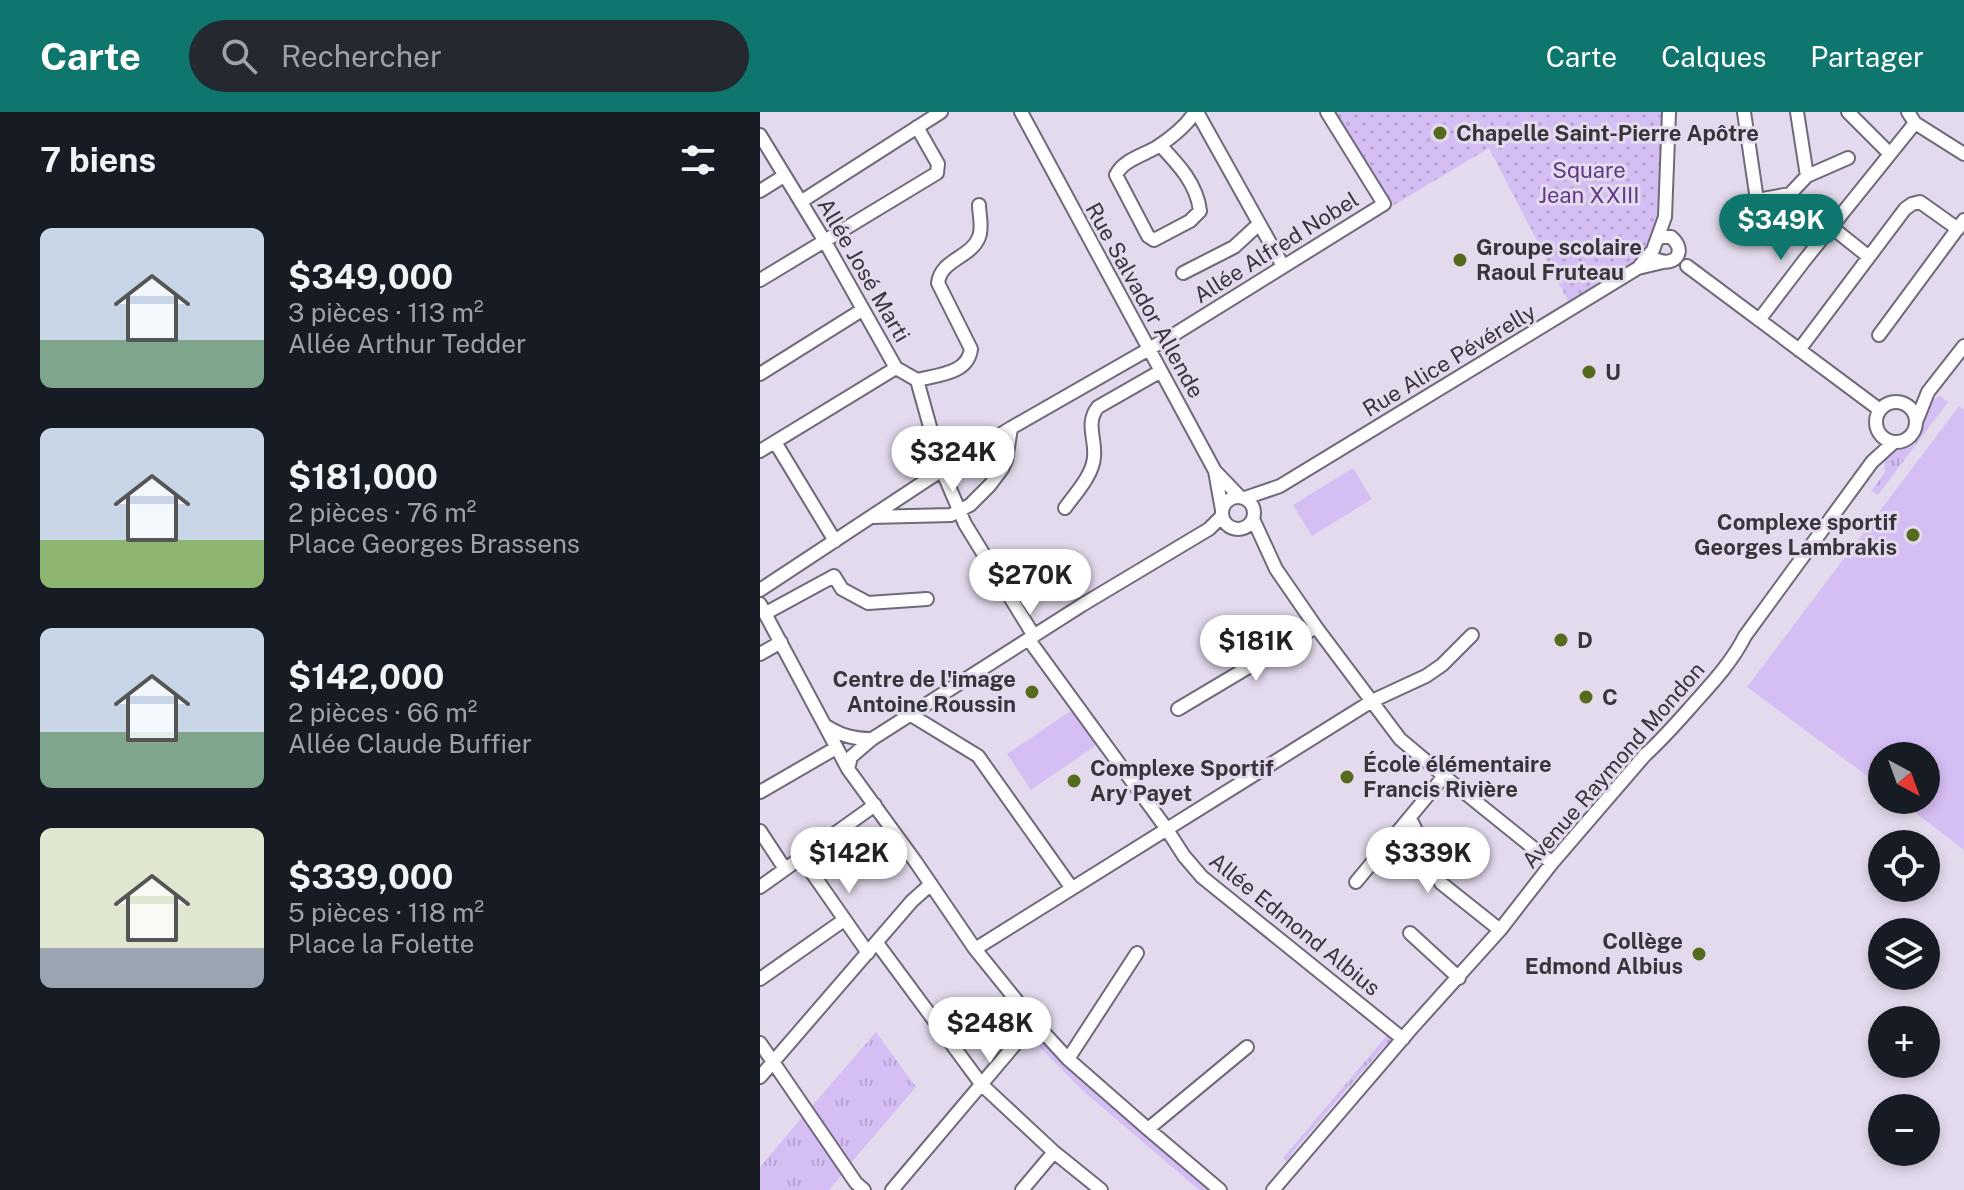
<!DOCTYPE html>
<html lang="fr">
<meta charset="utf-8">
<style>
body{margin:0;font-family:"Public Sans",sans-serif;background:#242831;color:#f1f3f6;height:100vh;display:flex;flex-direction:column;font-size:30px;white-space:nowrap}
*{box-sizing:border-box;margin:0}
p{font-size:26px;color:#9ea1a6}
.icon{flex:none;width:44px;height:44px;fill:none;stroke:currentColor;stroke-width:2;stroke-linecap:round;stroke-linejoin:round}
.map{position:relative;flex:1;overflow:hidden}
.panel{display:flex;flex-direction:column;background:#171b24;width:760px}
.panel>*{flex:none}
.needle{width:52px;rotate:139deg}
.tools{position:absolute;left:1108px;top:630px;display:grid;gap:16px}
.tools a{display:grid;place-items:center;width:72px;height:72px;border-radius:50%;background:#171b24;box-shadow:0 4px 12px #0003;font-size:40px}
.price{position:absolute;translate:-50% -68px;padding:0 18px;border-radius:28px;background:#fff;color:#222;font-size:26px;line-height:52px;filter:drop-shadow(0 2px 4px #0008)}
.price::after{content:'';position:absolute;left:50%;top:48px;width:24px;height:18px;margin-left:-12px;background:inherit;clip-path:polygon(0 0,100% 0,50% 100%)}
.price.current{background:#0f766e;color:#fff}
ul{padding:0;list-style:none}
li{display:flex;align-items:center;gap:24px;height:200px;padding:0 40px}
li span{display:grid;place-items:center;flex:none;width:224px;height:160px;border-radius:12px;color:#555}
li>.icon{margin-inline-start:auto}
span .icon{width:96px;height:96px;fill:#fffc;stroke-width:1}
li b{font-size:34px}
h2{display:flex;justify-content:space-between;align-items:center;height:96px;padding:0 40px;font-size:34px}
header{display:flex;align-items:center;gap:48px;box-sizing:border-box;height:112px;padding:0 40px;background:#0f766e;color:#fff}
header strong{font-size:38px}
nav{display:flex;gap:44px;margin-inline-start:auto;font-size:28px}
.search{width:560px;height:72px;background:#242831;display:flex;align-items:center;gap:20px;box-sizing:border-box;padding:0 28px;border-radius:44px;color:#9ea1a6;font-size:30px}
main{display:flex;flex:1;min-height:0}
.map>svg:first-child{display:block}
.grass{fill:url(#grass-tufts)}
.park{fill:url(#park-dots)}
.garden{fill:#d5bef3}
.lines{fill:none;stroke-linecap:round;stroke-linejoin:round}
.minor-casing{stroke:#706979;stroke-width:16}
.minor{stroke:#fff;stroke-width:12}
.poi-dot{fill:#546b1b;stroke:#e3dbed;stroke-width:3}
.labels{text-anchor:middle;dominant-baseline:central;stroke-width:6;stroke-linejoin:round;paint-order:stroke}
.poi-label{font-size:22px;font-weight:bold;fill:#37343b;stroke:#e3dbed;text-anchor:start}
.park-label{font-size:22px;fill:#603888;stroke:#e3dbed}
.street-label{font-size:22px;fill:#37343b;stroke:#e3dbed}
</style>
<header>
<strong>Carte</strong>
<div class="search"><svg class="icon" aria-label="search" viewBox="0 0 24 24"><circle cx="10" cy="10" r="6"/><path d="M15 15l6 6"/></svg>Rechercher</div>
<nav><a>Carte</a><a>Calques</a><a>Partager</a></nav>
</header>
<main>
<section class="panel">
<h2>7 biens<svg class="icon" aria-label="filters" viewBox="0 0 24 24"><path d="M4 7h16M4 17h16"/><circle cx="9" cy="7" r="2"/><circle cx="15" cy="17" r="2"/></svg></h2>
<ul>
<li><span style="background:linear-gradient(#c9d6e8 70%,#7fa58c 0)"><svg class="icon" aria-label="home" viewBox="0 0 24 24"><path d="M3 11l9-7 9 7M6 9v11h12V9"/></svg></span><div><b>$349,000</b><p>3 pièces · 113 m²</p><p>Allée Arthur Tedder</p></div></li>
<li><span style="background:linear-gradient(#c9d6e8 70%,#8fb573 0)"><svg class="icon" aria-label="home" viewBox="0 0 24 24"><path d="M3 11l9-7 9 7M6 9v11h12V9"/></svg></span><div><b>$181,000</b><p>2 pièces · 76 m²</p><p>Place Georges Brassens</p></div></li>
<li><span style="background:linear-gradient(#c9d6e8 65%,#7fa58c 0)"><svg class="icon" aria-label="home" viewBox="0 0 24 24"><path d="M3 11l9-7 9 7M6 9v11h12V9"/></svg></span><div><b>$142,000</b><p>2 pièces · 66 m²</p><p>Allée Claude Buffier</p></div></li>
<li><span style="background:linear-gradient(#dfe7d0 75%,#9aa5b1 0)"><svg class="icon" aria-label="home" viewBox="0 0 24 24"><path d="M3 11l9-7 9 7M6 9v11h12V9"/></svg></span><div><b>$339,000</b><p>5 pièces · 118 m²</p><p>Place la Folette</p></div></li>
</ul>
</section>
<div class="map">
<svg width="1204" height="1078" viewBox="0 0 1204 1078">
<defs>
<pattern id="grass-tufts" width="24" height="20" patternUnits="userSpaceOnUse" patternTransform="scale(2)"><rect width="24" height="20" fill="#d5bef3"/><path d="M3 7l-1-3M5 7V3M7 7l1-3M15 17l-1-3M17 17v-4M19 17l1-3" fill="none" stroke="#b7a4d1"/></pattern>
<pattern id="park-dots" width="8" height="8" patternUnits="userSpaceOnUse" patternTransform="scale(2)"><rect width="8" height="8" fill="#d5bef3"/><path d="M2 2h.1M6 6h.1" fill="none" stroke="#b7a4d1" stroke-width="1.8" stroke-linecap="round"/></pattern>
</defs>
<rect width="100%" height="100%" fill="#e3dbed"/>
<path class="grass" d="M1180,284l8,6 -70,93 -7,-4 14,-19 -1,-13 13,-12 15,-8 5,-5 14,-34z
M116,920l40,55 -66,77 -38,-58z
M629,921l6,5 -5,6h-4l-95,110 3,4 -5,6 -6,-6z
M271,926l12,1 168,151h-12l-118,-101z
M43,1004l39,58 -13,16h-69v-23z"/>
<path class="park" d="M572,0h332l-4,102 -3,17 -18,29 -12,9 -3,-2 -56,34 -79,-153 -100,60z"/>
<path class="garden" d="M1199,294l5,4v440l-65,-50h27v-44h-44v31l-135,-100z
M593,356l19,31 -60,37 -19,-31z
M312,598l24,35 -65,45 -24,-36z"/>
<g class="lines">
<defs>
<path id="minor" d="M261,0l194,359 7,39
M437,0l86,154
M984,0l13,88 33,-6 17,-18 41,-18
M1037,0l10,64
M1088,0l42,42
M1148,0l7,11 49,31
M0,23l64,105 72,128 21,12 25,90 23,54 69,112
M400,33c18,19 37,39 40,66l-10,10 -36,19 -6,-4 -32,-61c7,-15 28,-20 41,-28 14,-9 29,-21 38,-35
M0,79l24,-15
M1030,82l79,63
M42,89l139,-89
M897,128l4,-3h10c16,13 5,30 -13,23
M927,154l193,144
M878,156l15,-18 12,-33 4,-105
M423,161l51,-26 25,-23
M0,168l177,-107 1,-9 -21,-37
M999,208l45,-59 111,-138
M1119,223l85,-115
M1039,238l106,-141 7,-5 8,-2 38,27
M0,262l102,-64
M157,268c20,-5 51,-6 54,-31l-33,-66c3,-24 33,-25 41,-46 4,-10 0,-23 0,-32
M1116 310a20 20 0 1 1 40 0a20 20 0 1 1-40 0Z
M1156,310l12,-30 36,-46
M15,330l60,99
M0,339l136,-83
M455,359l25,26
M462 401a16 16 0 1 1 32 0a16 16 0 1 1-32 0Z
M485,386l35,-12 358,-218 25,-6
M305,396c10,-14 28,-33 29,-51 2,-18 -9,-34 4,-50l63,-36
M111,405l80,-2 19,-10 20,-20 12,-16 4,-9 5,-32
M493,407l23,50 40,58 84,112 44,37 108,87
M0,478l182,-120 69,-42 159,-91 214,-133 -57,-92
M0,492l88,165 67,92 60,88 59,73 34,37 80,70 72,61
M6,501l68,-37 8,13 26,14 59,-4
M269,528l137,188 18,28 18,21 201,162
M0,542l21,-12
M418,597l138,-82
M151,603l67,41 93,131
M66,614c16,10 28,13 46,13
M88,657l3,-12 21,-18 210,-134 127,-76 13,-13
M0,680l76,-44
M650,706l31,65 59,47
M0,719l25,38
M41,745l67,96
M596,770l88,-106
M0,775l115,-82
M650,821l49,45
M117,831l105,142 72,67 47,38
M215,837l397,-248 54,-25 16,-11 30,-30
M0,867l84,-59
M0,931l96,140 8,7
M308,947l69,-106
M0,965l152,-176 19,-17
M388,1017l99,-82
M132,1078l142,-168
M262,1078l32,-38
M513,1078l137,-160 90,-100 52,-67 93,-108c19,-17 35,-36 52,-55 18,-20 36,-40 48,-64l127,-174 22,-20"/>
</defs>
<use href="#minor" class="minor-casing"/>
<use href="#minor" class="minor"/>
</g>
<g class="poi-dot">
<circle cx="680" cy="21" r="8"/>
<circle cx="700" cy="148" r="8"/>
<circle cx="829" cy="260" r="8"/>
<circle cx="1153" cy="423" r="8"/>
<circle cx="801" cy="528" r="8"/>
<circle cx="272" cy="580" r="8"/>
<circle cx="826" cy="585" r="8"/>
<circle cx="587" cy="665" r="8"/>
<circle cx="314" cy="669" r="8"/>
<circle cx="939" cy="842" r="8"/>
</g>
<g class="labels">
<g class="poi-label">
<text x="696" y="21">Chapelle Saint-Pierre Apôtre</text>
<text x="716" y="135">Groupe scolaire<tspan x="716" dy="25">Raoul Fruteau</tspan></text>
<text x="845" y="260">U</text>
<text x="1137" y="410" text-anchor="end">Complexe sportif<tspan x="1137" dy="25">Georges Lambrakis</tspan></text>
<text x="817" y="528">D</text>
<text x="256" y="567" text-anchor="end">Centre de l'image<tspan x="256" dy="25">Antoine Roussin</tspan></text>
<text x="842" y="585">C</text>
<text x="603" y="652">École élémentaire<tspan x="603" dy="25">Francis Rivière</tspan></text>
<text x="330" y="656">Complexe Sportif<tspan x="330" dy="25">Ary Payet</tspan></text>
<text x="923" y="829" text-anchor="end">Collège<tspan x="923" dy="25">Edmond Albius</tspan></text>
</g>
<g class="park-label">
<text x="829" y="58">Square<tspan x="829" dy="25">Jean XXIII</tspan></text>
</g>
<g class="street-label">
<text transform="translate(516 135) rotate(-32)">Allée Alfred Nobel</text>
<text transform="translate(104 158) rotate(60)">Allée José Marti</text>
<text transform="translate(385 188) rotate(61)">Rue Salvador Allende</text>
<text transform="translate(689 248) rotate(-31)">Rue Alice Pévérelly</text>
<text transform="translate(853 653) rotate(-49)">Avenue Raymond Mondon</text>
<text transform="translate(535 812) rotate(39)">Allée Edmond Albius</text>
</g>
</g>
</svg>
<div class="tools">
<a><svg class="needle" viewBox="-14 -14 28 28"><path d="M0-13l5 13h-10z" fill="#e53935"/><path d="M0 13l5-13h-10z" fill="#9ea1a6"/></svg></a>
<a><svg class="icon" aria-label="locate" viewBox="0 0 24 24"><circle cx="12" cy="12" r="6"/><path d="M12 2v4M12 18v4M2 12h4M18 12h4"/></svg></a>
<a><svg class="icon" aria-label="layers" viewBox="0 0 24 24"><path d="M12 4l9 5-9 5-9-5zM3 14l9 5 9-5"/></svg></a>
<a>+</a>
<a>−</a>
</div>
<b class="price current" style="left:1021px;top:150px">$349K</b>
<b class="price" style="left:193px;top:382px">$324K</b>
<b class="price" style="left:270px;top:505px">$270K</b>
<b class="price" style="left:496px;top:571px">$181K</b>
<b class="price" style="left:89px;top:783px">$142K</b>
<b class="price" style="left:668px;top:783px">$339K</b>
<b class="price" style="left:230px;top:953px">$248K</b>
</div>
</main>
